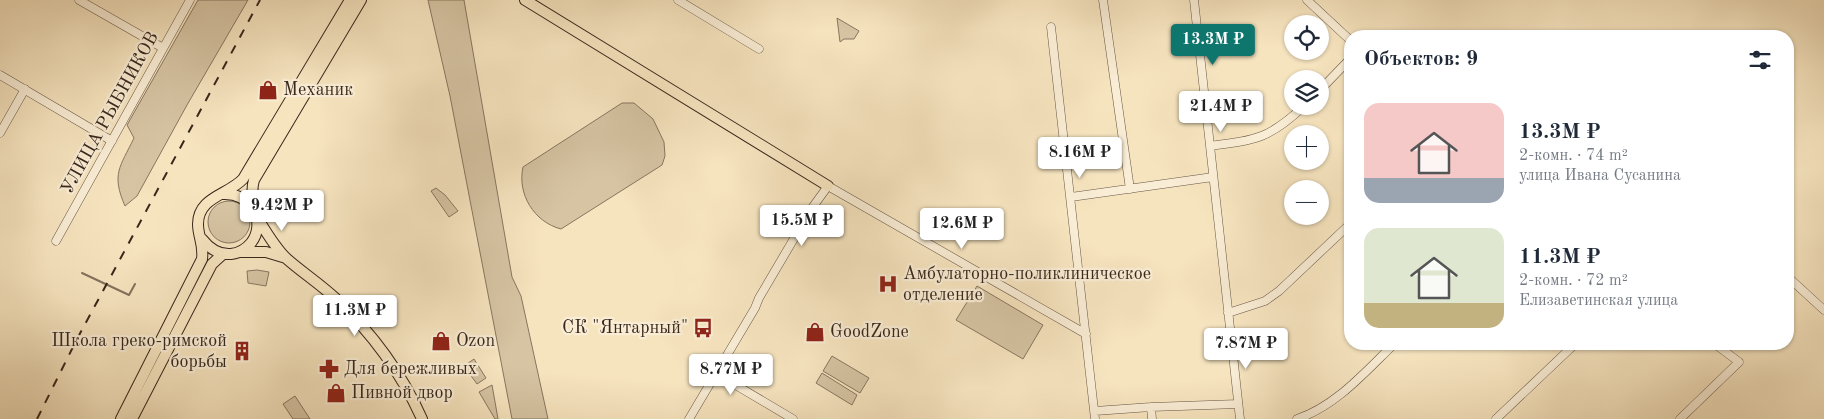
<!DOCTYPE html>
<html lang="ru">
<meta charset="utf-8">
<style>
body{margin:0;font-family:"Old Standard TT",serif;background:#f6f6f7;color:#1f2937;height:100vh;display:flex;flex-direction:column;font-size:19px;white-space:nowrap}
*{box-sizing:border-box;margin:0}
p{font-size:16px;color:#747a83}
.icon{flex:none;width:28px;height:28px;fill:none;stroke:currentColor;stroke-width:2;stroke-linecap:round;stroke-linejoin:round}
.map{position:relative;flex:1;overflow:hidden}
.details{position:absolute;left:1344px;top:30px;width:450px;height:320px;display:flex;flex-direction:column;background:#fff;border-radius:20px;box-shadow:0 1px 4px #0004}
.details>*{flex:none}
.tools{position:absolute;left:1284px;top:15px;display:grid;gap:10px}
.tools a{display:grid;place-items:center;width:45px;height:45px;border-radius:50%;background:#fff;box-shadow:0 1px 4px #0004;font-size:25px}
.price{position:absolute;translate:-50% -42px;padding:0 11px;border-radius:5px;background:#fff;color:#222;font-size:16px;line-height:32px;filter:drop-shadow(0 1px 2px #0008)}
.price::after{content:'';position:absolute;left:50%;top:30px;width:15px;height:11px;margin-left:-8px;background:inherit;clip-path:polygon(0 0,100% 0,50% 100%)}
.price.active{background:#0f766e;color:#fff}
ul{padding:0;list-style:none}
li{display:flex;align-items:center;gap:15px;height:125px;padding:0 20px}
li span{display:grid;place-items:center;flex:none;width:140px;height:100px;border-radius:15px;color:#555}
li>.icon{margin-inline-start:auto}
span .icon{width:60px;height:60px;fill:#fffc;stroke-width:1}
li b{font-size:21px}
h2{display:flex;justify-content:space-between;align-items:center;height:60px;padding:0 20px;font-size:21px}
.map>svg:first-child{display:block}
.green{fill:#d6c4a3;stroke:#877660}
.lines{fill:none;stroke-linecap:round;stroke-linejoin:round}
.stream{stroke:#83725d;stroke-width:2}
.minor-casing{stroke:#685645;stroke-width:9}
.major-casing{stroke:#38271c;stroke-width:12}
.minor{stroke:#f9edd5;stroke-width:8}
.major{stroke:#f6e4bf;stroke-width:10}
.rail{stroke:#38271c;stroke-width:2;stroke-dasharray:9 9;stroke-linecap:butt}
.labels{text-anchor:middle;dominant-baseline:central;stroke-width:4.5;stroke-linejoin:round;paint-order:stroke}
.poi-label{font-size:18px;fill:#38271c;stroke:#f9edd5;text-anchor:start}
.street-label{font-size:18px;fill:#38271c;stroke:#f9edd5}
</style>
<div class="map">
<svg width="1824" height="419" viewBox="0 0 1824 419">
<rect width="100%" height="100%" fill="#f6e4bf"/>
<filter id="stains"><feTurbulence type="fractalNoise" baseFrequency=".004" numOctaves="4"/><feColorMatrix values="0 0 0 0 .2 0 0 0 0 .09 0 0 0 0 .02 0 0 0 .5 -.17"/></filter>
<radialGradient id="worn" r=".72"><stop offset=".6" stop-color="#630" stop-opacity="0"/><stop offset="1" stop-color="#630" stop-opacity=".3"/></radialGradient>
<path class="green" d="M198,0h50l-61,105 -50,91 -12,10c-14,-32 -5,-39 9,-68l-7,-13z
M428,0h36l48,277 9,19 27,123h-36l-62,-323z
M837,18l22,13 -5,8h-10l-4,3z
M622,103h12l19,16 11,23 1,14 -3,9 -101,64c-27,-7 -44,-35 -38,-62z
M436,188l9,7 13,16 -9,6 -18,-26z
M208 222a21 21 0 1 1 42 0a21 21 0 1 1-42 0Z
M257,270l12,2 -3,14 -18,-3 -1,-12z
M977,286l66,39 -20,34 -67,-39z
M832,356l37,22 -9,15 -37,-22z
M474,359l12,19 -9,6 -13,-18z
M822,373l35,22 -5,10 -36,-22z
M492,385l6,34h-3l-16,-27z
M295,396l15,23h-17l-10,-15z"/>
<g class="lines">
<path class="stream" d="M82,273l47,22 6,-11"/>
<defs>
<path id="minor" d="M79,0l84,48
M678,0l81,49
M1103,0l27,189
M1194,0l46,419
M1307,0l43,40
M1051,27l44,392
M0,75l112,66
M1320,90l30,-31
M0,133l25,-44
M1210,146c46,-6 59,-7 94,-40
M1071,197l142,-20
M56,241l134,-241
M1788,277l36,33
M1228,313l37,-12 14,-10 71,-67
M717,374l76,45
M1151,407l1,12
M1095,411l56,-4 87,-3
M689,419l66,-111 4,-10 53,-90 16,-22 258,148
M1297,419c39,-13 68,-47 97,-75
M1496,419l79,-75
M1680,419l59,-57 -24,-18"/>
<path id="major" d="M525,0l303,186
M222,194c14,-1 24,4 33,15
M258,219c8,13 18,30 29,40 16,14 33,25 48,39 36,34 67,76 87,121
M202,239c7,9 17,16 29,15 8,-1 15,-5 20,-11 16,-20 -4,-41 3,-63l107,-180
M240,252h26l20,6
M121,419l81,-160c2,-15 -4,-22 -4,-35 0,-27 30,-29 45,-45l107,-179
M132,419l80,-155 11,-10"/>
</defs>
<use href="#minor" class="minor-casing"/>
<use href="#major" class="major-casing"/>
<use href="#minor" class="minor"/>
<use href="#major" class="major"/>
<path class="rail" d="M37,419l40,-80 183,-339"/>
</g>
<defs>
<symbol id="shop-bare" viewBox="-9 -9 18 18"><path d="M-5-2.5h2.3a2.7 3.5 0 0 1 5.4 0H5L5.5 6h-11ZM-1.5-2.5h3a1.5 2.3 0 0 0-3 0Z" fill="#8f2418" stroke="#f9edd5" stroke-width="2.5" paint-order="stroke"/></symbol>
<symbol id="hospital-bare" viewBox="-9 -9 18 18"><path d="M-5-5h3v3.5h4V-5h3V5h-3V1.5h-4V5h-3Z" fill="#8f2418" stroke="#f9edd5" stroke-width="2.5" paint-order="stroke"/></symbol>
<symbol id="bus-bare" viewBox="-9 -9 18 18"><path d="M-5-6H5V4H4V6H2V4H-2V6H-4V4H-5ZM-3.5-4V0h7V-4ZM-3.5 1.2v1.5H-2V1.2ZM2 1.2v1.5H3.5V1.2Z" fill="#8f2418" stroke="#f9edd5" stroke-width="2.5" paint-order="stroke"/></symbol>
<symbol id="building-bare" viewBox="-9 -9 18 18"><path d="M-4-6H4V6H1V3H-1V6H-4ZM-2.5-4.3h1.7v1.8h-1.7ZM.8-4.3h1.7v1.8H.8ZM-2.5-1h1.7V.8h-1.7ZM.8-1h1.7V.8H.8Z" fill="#8f2418" stroke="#f9edd5" stroke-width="2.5" paint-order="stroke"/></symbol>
<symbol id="pharmacy-bare" viewBox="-9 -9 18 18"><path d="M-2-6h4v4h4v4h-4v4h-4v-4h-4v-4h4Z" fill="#8f2418" stroke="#f9edd5" stroke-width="2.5" paint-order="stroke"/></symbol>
</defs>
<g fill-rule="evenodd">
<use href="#shop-bare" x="254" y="76" width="28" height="28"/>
<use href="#hospital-bare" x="874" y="270" width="28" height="28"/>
<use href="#bus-bare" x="689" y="314" width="28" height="28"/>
<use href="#shop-bare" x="801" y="318" width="28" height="28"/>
<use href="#shop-bare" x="427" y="327" width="28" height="28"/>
<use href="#building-bare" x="228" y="337" width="28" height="28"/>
<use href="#pharmacy-bare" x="315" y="355" width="28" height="28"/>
<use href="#shop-bare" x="322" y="379" width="28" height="28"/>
</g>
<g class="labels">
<g class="poi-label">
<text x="283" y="90">Механик</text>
<text x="903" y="274">Амбулаторно-поликлиническое<tspan x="903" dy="21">отделение</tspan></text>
<text x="688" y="328" text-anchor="end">СК "Янтарный"</text>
<text x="830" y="332">GoodZone</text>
<text x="227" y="341" text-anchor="end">Школа греко-римской<tspan x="227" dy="21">борьбы</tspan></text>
<text x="456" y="341">Ozon</text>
<text x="344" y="369">Для бережливых</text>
<text x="351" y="393">Пивной двор</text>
</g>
<g class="street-label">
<text transform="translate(110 113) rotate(-61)">УЛИЦА РЫБНИКОВ</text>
</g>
</g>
<rect width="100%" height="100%" filter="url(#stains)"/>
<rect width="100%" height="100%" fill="url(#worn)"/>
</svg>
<div class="tools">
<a><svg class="icon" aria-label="locate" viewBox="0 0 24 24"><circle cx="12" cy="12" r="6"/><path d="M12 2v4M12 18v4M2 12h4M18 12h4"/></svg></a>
<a><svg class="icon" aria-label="layers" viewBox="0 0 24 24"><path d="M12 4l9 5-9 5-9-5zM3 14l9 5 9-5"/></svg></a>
<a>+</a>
<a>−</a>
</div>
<b class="price active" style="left:1213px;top:66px">13.3M ₽</b>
<b class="price" style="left:1221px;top:133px">21.4M ₽</b>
<b class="price" style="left:1080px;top:179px">8.16M ₽</b>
<b class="price" style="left:282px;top:232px">9.42M ₽</b>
<b class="price" style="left:802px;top:247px">15.5M ₽</b>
<b class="price" style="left:962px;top:250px">12.6M ₽</b>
<b class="price" style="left:355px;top:337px">11.3M ₽</b>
<b class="price" style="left:1246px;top:370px">7.87M ₽</b>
<b class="price" style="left:731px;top:396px">8.77M ₽</b>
<section class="details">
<h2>Объектов: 9<svg class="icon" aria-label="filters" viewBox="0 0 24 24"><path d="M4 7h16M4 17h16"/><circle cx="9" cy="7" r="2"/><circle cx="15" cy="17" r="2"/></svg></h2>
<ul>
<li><span style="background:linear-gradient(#f6c9c9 75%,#9aa5b1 0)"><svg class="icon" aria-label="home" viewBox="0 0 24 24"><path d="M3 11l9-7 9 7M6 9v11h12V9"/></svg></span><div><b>13.3M ₽</b><p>2-комн. · 74 m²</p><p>улица Ивана Сусанина</p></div></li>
<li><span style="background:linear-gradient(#dfe7d0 75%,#c2b280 0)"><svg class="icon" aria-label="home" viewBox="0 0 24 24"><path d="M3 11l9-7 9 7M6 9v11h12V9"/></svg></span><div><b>11.3M ₽</b><p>2-комн. · 72 m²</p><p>Елизаветинская улица</p></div></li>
</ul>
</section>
</div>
